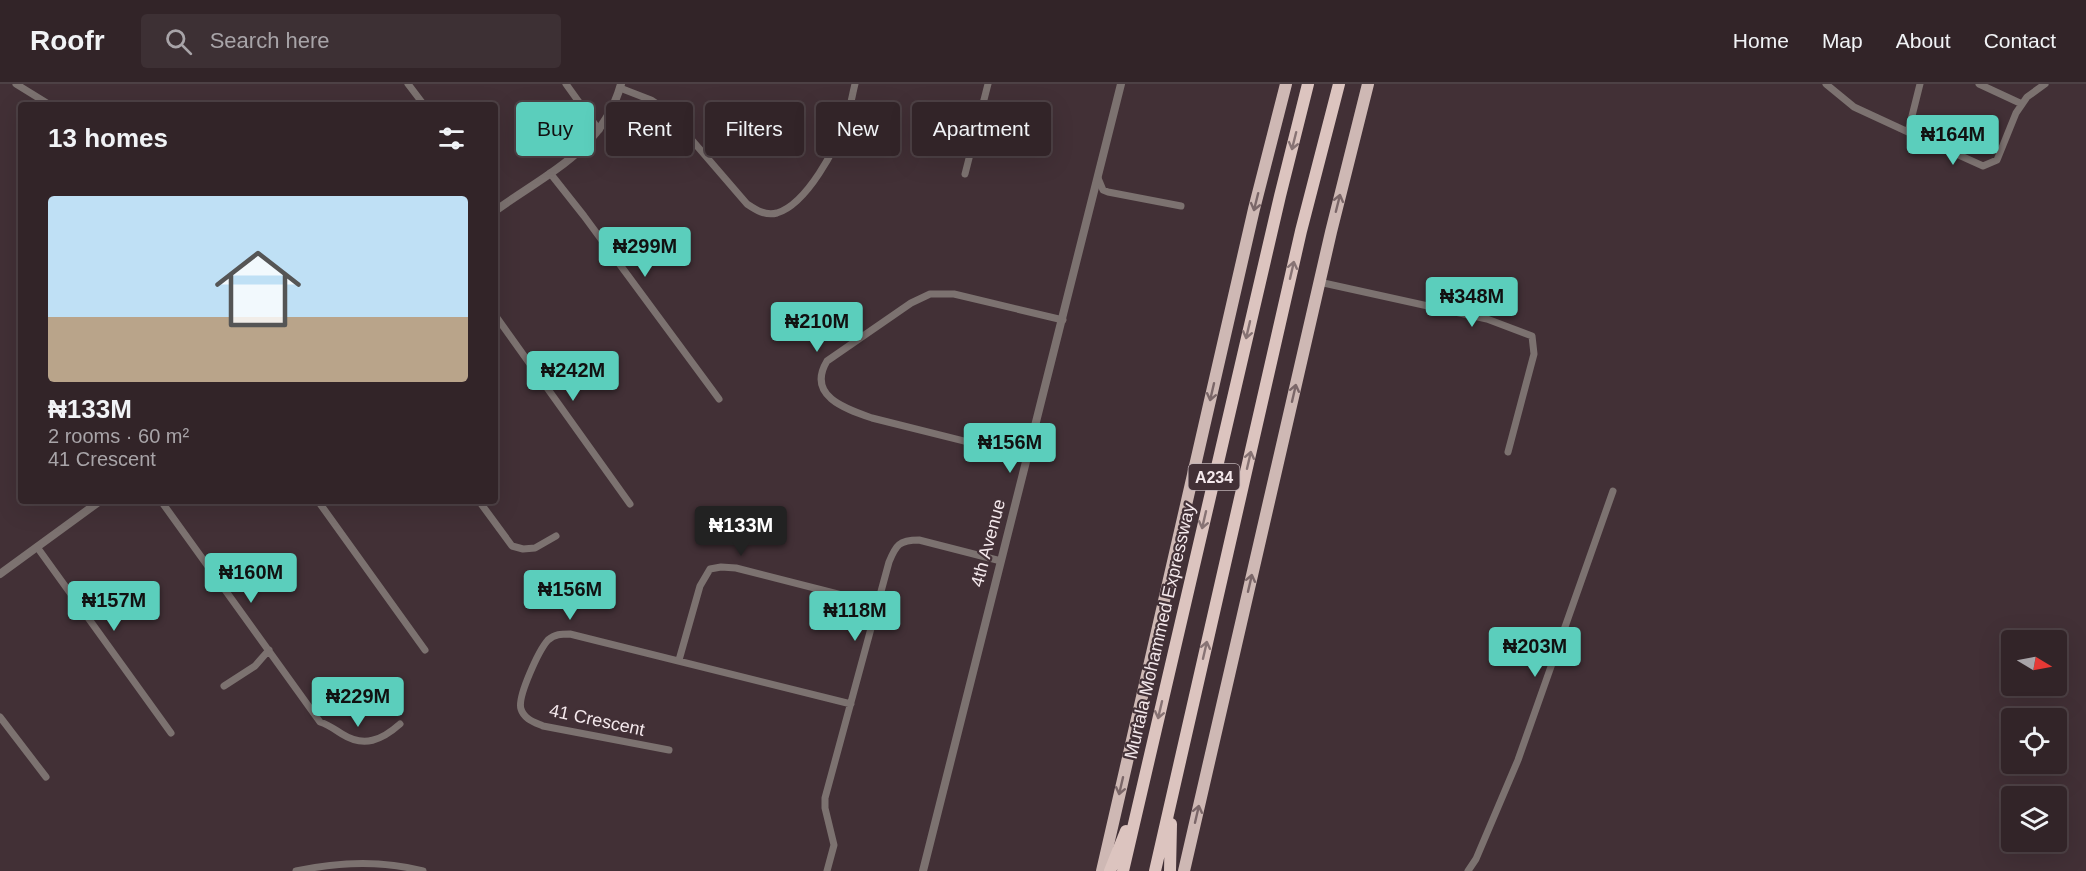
<!DOCTYPE html>
<meta charset="utf-8">
<style>
body{margin:0;font-family:Arial,sans-serif;background:#3d3034;color:#f1f3f6;height:100vh;display:flex;flex-direction:column;font-size:22px;white-space:nowrap}
*{box-sizing:border-box;margin:0}
p{font-size:20px;color:#a8a4a8}
.icon{flex:none;width:33px;height:33px;fill:none;stroke:currentColor;stroke-width:2;stroke-linecap:round;stroke-linejoin:round}
.map{position:relative;flex:1;overflow:hidden}
.side{position:absolute;left:18px;top:18px;width:480px;height:402px;display:flex;flex-direction:column;background:#322428;border-radius:6px;box-shadow:0 6px 24px #0002,0 0 0 2px #4d4145}
.side>*{flex:none}
.banner{position:absolute;left:516px;top:18px;width:570px;height:54px;display:flex;gap:12px}
.needle{width:39px;rotate:100deg}
.tools{position:absolute;left:2001px;top:546px;display:grid;gap:12px}
.tools a{display:grid;place-items:center;width:66px;height:66px;border-radius:6px;background:#322428;box-shadow:0 6px 24px #0002,0 0 0 2px #4d4145;font-size:30px}
.price{position:absolute;translate:-50% -51px;padding:0 14px;border-radius:6px;background:#5bcebc;color:#111;font-size:20px;line-height:39px;filter:drop-shadow(0 2px 3px #0008)}
.price::after{content:'';position:absolute;left:50%;top:36px;width:18px;height:14px;margin-left:-9px;background:inherit;clip-path:polygon(0 0,100% 0,50% 100%)}
.price.active{background:#222;color:#fff}
ul{padding:0;list-style:none}
li{display:grid;align-content:center;gap:12px;height:318px;padding:0 30px}
li+li{border-top:2px solid #4d4145}
li span{display:grid;place-items:center;height:186px;border-radius:6px;color:#555}
li>.icon{margin-inline-start:auto}
span .icon{width:108px;height:108px;fill:#fffc;stroke-width:1}
li b{font-size:26px}
h2{display:flex;justify-content:space-between;align-items:center;height:72px;padding:0 30px;font-size:26px}
.chip{padding:0 21px;border-radius:6px;background:#322428;box-shadow:0 6px 24px #0002,0 0 0 2px #4d4145;font-size:21px;line-height:54px}
.chip.active{background:#5bcebc;color:#111}
header{display:flex;align-items:center;gap:36px;box-sizing:border-box;height:84px;padding:0 30px;background:#322428;border-bottom:2px solid #4d4145}
header strong{font-size:28px}
nav{display:flex;gap:33px;margin-inline-start:auto;font-size:21px}
.search{width:420px;height:54px;background:#3d3034;display:flex;align-items:center;gap:15px;box-sizing:border-box;padding:0 21px;border-radius:6px;color:#a8a4a8;font-size:22px}
.map>svg:first-child{display:block}
.lines{fill:none;stroke-linecap:round;stroke-linejoin:round}
.minor{stroke:#7c7270;stroke-width:7}
.tertiary{stroke:#7c7270;stroke-width:8}
.trunk{stroke:#ceb8b4;stroke-width:12}
.motorway{stroke:#dcc4bf;stroke-width:12}
.oneway{stroke:#877374}
.oneway2{stroke:#7a6668}
.labels{text-anchor:middle;dominant-baseline:central;stroke-width:4.5;stroke-linejoin:round;paint-order:stroke}
.shield{fill:#423036;stroke:#bfb1b5;stroke-width:1.5}
.shield-label{font-size:16px;font-weight:bold;fill:#f4e8ec}
.street-label{font-size:18px;fill:#f4e8ec;stroke:#423036}
</style>
<header>
<strong>Roofr</strong>
<div class="search"><svg class="icon" aria-label="search" viewBox="0 0 24 24"><circle cx="10" cy="10" r="6"/><path d="M15 15l6 6"/></svg>Search here</div>
<nav><a>Home</a><a>Map</a><a>About</a><a>Contact</a></nav>
</header>
<div class="map">
<svg width="2086" height="787" viewBox="0 0 2086 787">
<rect width="100%" height="100%" fill="#423036"/>
<g class="lines">
<path class="minor" d="M16,0l34,21
M408,0l16,21
M566,0l33,46
M1826,0l28,23 54,25
M1920,0l-12,48 75,34 14,-6 19,-47 11,-16 18,-13
M1979,0l43,20
M620,4l31,12 15,10 81,94c9,6 18,12 30,9 30,-9 59,-65 69,-93 4,-11 6,-24 9,-36
M550,89l34,43 135,183
M965,90l23,-90
M1098,94l5,12 5,2 73,14
M1319,198l168,37 45,17 2,18 -26,98
M495,231l135,189
M1028,373l-156,-39c-26,-9 -66,-22 -45,-57l84,-58 19,-9h24l109,26
M161,417l159,221c9,3 14,7 22,12 22,14 40,6 58,-10
M318,417l107,149
M479,417l33,45 11,3 12,-1 21,-12
M37,463l134,186
M679,576l21,-74 10,-17 11,-2 15,1 141,36
M224,602l31,-20 14,-16
M0,633l46,60
M669,666l-126,-24c-9,-4 -19,-7 -22,-17 -4,-12 18,-59 27,-69 7,-6 13,-6 22,-6l281,70
M296,787c42,-9 85,-11 127,0
M827,787l7,-26 -9,-37v-10l64,-236c7,-17 10,-22 30,-22l82,21
M1468,787l8,-12 42,-99 95,-269"/>
<path class="tertiary" d="M495,127c51,-37 108,-61 126,-127
M0,490l100,-73
M923,787l198,-787"/>
<path class="trunk" d="M1102,787l152,-662 32,-125
M1184,787l147,-639 37,-148"/>
<path class="motorway" d="M1110,787l16,-40
M1123,787l157,-675 28,-112
M1155,787l146,-640 38,-147
M1170,787l1,-47"/>
</g>
<defs><path id="oneway-shaft" d="M-6 0H5M1.5-3L5.5 0L1.5 3" fill="none" stroke-width="1.6" stroke-linecap="round" stroke-linejoin="round" transform="scale(1.5)"/></defs>
<g class="oneway">
<use href="#oneway-shaft" transform="translate(1294 57) rotate(104)"/>
<use href="#oneway-shaft" transform="translate(1292 186) rotate(-77)"/>
<use href="#oneway-shaft" transform="translate(1248 246) rotate(103)"/>
<use href="#oneway-shaft" transform="translate(1249 376) rotate(-77)"/>
<use href="#oneway-shaft" transform="translate(1204 436) rotate(103)"/>
<use href="#oneway-shaft" transform="translate(1205 566) rotate(-77)"/>
<use href="#oneway-shaft" transform="translate(1160 626) rotate(103)"/>
</g>
<g class="oneway2">
<use href="#oneway-shaft" transform="translate(1256 118) rotate(104)"/>
<use href="#oneway-shaft" transform="translate(1338 119) rotate(-76)"/>
<use href="#oneway-shaft" transform="translate(1212 308) rotate(103)"/>
<use href="#oneway-shaft" transform="translate(1294 309) rotate(-77)"/>
<use href="#oneway-shaft" transform="translate(1250 499) rotate(-77)"/>
<use href="#oneway-shaft" transform="translate(1121 702) rotate(103)"/>
<use href="#oneway-shaft" transform="translate(1197 730) rotate(-77)"/>
</g>
<g class="labels">
<rect class="shield" x="1188.5" y="380" width="51" height="26" rx="4.5"/>
<g class="shield-label">
<text x="1214" y="393">A234</text>
</g>
<g class="street-label">
<text transform="translate(988 459) rotate(-75)">4th Avenue</text>
<text transform="translate(1160 547) rotate(-77)">Murtala Mohammed Expressway</text>
<text transform="translate(597 636) rotate(12)">41 Crescent</text>
</g>
</g>
</svg>
<div class="tools">
<a><svg class="needle" viewBox="-14 -14 28 28"><path d="M0-13l5 13h-10z" fill="#e53935"/><path d="M0 13l5-13h-10z" fill="#a8a4a8"/></svg></a>
<a><svg class="icon" aria-label="locate" viewBox="0 0 24 24"><circle cx="12" cy="12" r="6"/><path d="M12 2v4M12 18v4M2 12h4M18 12h4"/></svg></a>
<a><svg class="icon" aria-label="layers" viewBox="0 0 24 24"><path d="M12 4l9 5-9 5-9-5zM3 14l9 5 9-5"/></svg></a>
</div>
<b class="price" style="left:1953px;top:82px">₦164M</b>
<b class="price" style="left:645px;top:194px">₦299M</b>
<b class="price" style="left:1472px;top:244px">₦348M</b>
<b class="price" style="left:817px;top:269px">₦210M</b>
<b class="price" style="left:573px;top:318px">₦242M</b>
<b class="price" style="left:1010px;top:390px">₦156M</b>
<b class="price active" style="left:741px;top:473px">₦133M</b>
<b class="price" style="left:251px;top:520px">₦160M</b>
<b class="price" style="left:570px;top:537px">₦156M</b>
<b class="price" style="left:114px;top:548px">₦157M</b>
<b class="price" style="left:855px;top:558px">₦118M</b>
<b class="price" style="left:1535px;top:594px">₦203M</b>
<b class="price" style="left:358px;top:644px">₦229M</b>
<div class="banner">
<a class="chip active">Buy</a>
<a class="chip">Rent</a>
<a class="chip">Filters</a>
<a class="chip">New</a>
<a class="chip">Apartment</a>
</div>
<section class="side">
<h2>13 homes<svg class="icon" aria-label="filters" viewBox="0 0 24 24"><path d="M4 7h16M4 17h16"/><circle cx="9" cy="7" r="2"/><circle cx="15" cy="17" r="2"/></svg></h2>
<ul>
<li><span style="background:linear-gradient(#bfe0f5 65%,#b9a48a 0)"><svg class="icon" aria-label="home" viewBox="0 0 24 24"><path d="M3 11l9-7 9 7M6 9v11h12V9"/></svg></span><div><b>₦133M</b><p>2 rooms · 60 m²</p><p>41 Crescent</p></div></li>
</ul>
</section>
</div>
